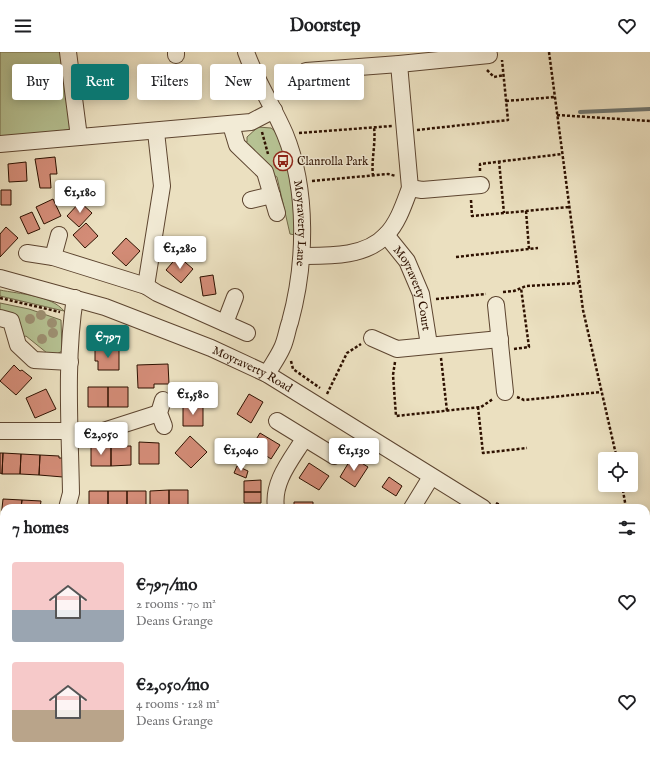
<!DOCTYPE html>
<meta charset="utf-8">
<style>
body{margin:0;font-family:"IM FELL English",serif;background:#f2f2f2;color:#202124;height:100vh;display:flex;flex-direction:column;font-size:15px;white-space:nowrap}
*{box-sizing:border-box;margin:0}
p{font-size:13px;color:#757577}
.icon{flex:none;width:22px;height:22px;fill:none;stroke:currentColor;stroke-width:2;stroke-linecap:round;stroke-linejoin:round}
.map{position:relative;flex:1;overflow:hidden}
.panel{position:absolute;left:0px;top:452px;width:650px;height:256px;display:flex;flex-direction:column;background:#fff;border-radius:12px 12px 0 0;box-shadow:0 2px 10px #0003}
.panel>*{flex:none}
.banner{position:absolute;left:12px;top:12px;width:400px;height:36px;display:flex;gap:8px}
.fabs{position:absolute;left:598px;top:400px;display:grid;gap:8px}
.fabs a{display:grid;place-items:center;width:40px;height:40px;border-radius:4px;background:#fff;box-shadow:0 2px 10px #0003;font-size:20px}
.price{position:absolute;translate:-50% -34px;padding:0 9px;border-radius:4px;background:#fff;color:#222;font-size:13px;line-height:26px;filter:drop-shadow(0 1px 2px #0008)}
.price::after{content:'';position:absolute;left:50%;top:24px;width:12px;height:9px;margin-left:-6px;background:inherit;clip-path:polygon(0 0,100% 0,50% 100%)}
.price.current{background:#0f766e;color:#fff}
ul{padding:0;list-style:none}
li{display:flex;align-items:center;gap:12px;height:100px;padding:0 12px}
li span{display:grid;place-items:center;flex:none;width:112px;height:80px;border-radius:4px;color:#555}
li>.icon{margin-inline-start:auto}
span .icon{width:48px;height:48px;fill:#fffc;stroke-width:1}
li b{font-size:17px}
h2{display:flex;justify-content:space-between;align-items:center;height:48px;padding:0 12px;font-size:17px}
.pill{padding:0 14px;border-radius:4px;background:#fff;box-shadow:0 2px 10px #0003;font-size:14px;line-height:36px}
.pill.current{background:#0f766e;color:#fff}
header{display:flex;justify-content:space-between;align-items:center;height:52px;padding:0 12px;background:#fff;font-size:18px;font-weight:800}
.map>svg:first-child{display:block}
.green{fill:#b6c293;stroke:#726a4a}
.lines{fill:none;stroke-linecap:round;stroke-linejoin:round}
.stream{stroke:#707771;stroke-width:4}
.building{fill:#d38c77;stroke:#2e1100}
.minor-casing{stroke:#5d4530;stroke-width:18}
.path{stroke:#2e1100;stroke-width:2.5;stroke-dasharray:3 2;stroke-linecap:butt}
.minor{stroke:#f2ebd6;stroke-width:16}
.tree{fill:#9d9072}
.labels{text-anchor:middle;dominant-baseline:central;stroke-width:3;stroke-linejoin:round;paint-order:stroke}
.poi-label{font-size:12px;fill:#2e1100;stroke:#f2ebd6;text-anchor:start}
.street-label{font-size:12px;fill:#2e1100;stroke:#f2ebd6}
</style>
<header><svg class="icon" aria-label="menu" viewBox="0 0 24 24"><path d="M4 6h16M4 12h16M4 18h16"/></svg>Doorstep<svg class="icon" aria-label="heart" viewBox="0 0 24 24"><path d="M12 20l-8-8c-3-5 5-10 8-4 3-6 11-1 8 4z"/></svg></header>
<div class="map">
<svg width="650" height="708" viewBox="0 0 650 708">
<rect width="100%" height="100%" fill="#ebe0c0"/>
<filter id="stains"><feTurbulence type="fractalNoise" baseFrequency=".005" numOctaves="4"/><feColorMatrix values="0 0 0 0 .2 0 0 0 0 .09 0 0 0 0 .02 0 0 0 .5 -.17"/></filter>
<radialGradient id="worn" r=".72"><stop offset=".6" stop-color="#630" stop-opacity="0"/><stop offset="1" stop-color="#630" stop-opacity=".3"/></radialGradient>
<path class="green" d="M0,0h64l8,75 -4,3 -68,7z
M258,75l13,1 4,3 12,28 13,77 -10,-2 -13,-57 -7,-4 -27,-30 4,-1v-5z
M0,238c19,4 51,5 64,21l-64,-15z
M0,251l29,6 32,11 1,31 -7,4 -8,-2 -21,-17 -3,1 -4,-18 -9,-6 -10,-2z"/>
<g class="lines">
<path class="stream" d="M580,60l70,-3"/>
</g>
<path class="building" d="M55,105l2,17h-7l1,14h-11l-5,-29z
M26,110l1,19 -18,1 -1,-18z
M66,131v7l-8,1 -1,-6z
M1,138h10v15h-10z
M53,147l8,17 -17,8 -8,-17z
M80,150l12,11 -13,14 -12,-11z
M32,160l8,17 -12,5 -8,-17z
M86,171l12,13 -13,12 -12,-13z
M6,175l12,11 -18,19v-23z
M126,186l14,13 -14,15 -14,-13z
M178,204l15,13 -12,14 -15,-13z
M213,223l3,19 -13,2 -3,-19z
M95,296h24v22h-21v-9h-3z
M168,312l1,20h-15v4h-16l-1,-23z
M14,313l6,6 2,-1 10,8 -16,17 -16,-14z
M88,335h20v20h-20z
M108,335h20v20h-20z
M183,336h20v19h-20z
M46,337l10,20 -21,9 -9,-20z
M249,342l14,8 -12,21 -14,-9z
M183,355h20v19h-20z
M260,381l20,12 -9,14 -19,-13z
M190,384l17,16 -16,16 -16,-15z
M139,390l20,1v21h-20z
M91,394h20v20h-20z
M111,394h20v19l-20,1z
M0,401h3l-1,21 -2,-1z
M3,401l18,1 -1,20h-18z
M21,402l19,1 -1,20 -19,-1z
M40,403l19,1v2h5l-1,19 -24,-2z
M352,405l16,10 -13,20 -15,-10z
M309,411l20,13 -10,14 -20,-12z
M237,414l11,5 -2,7 -12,-5z
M389,425l13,9 -6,10 -14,-9z
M261,428v12h-17v-11z
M169,438h19v18h-19z
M169,438v18h-19v-17z
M89,439h19v17h-19z
M108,439h19v17h-19z
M127,439h19v17h-19z
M244,440h17v11h-17z
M3,447l19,1 -1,8h-17v10h-3z
M22,448l19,1 -1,7h-19z
M294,450h19v6h-19z"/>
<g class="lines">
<defs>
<g id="minor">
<path d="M68,0l11,85"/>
<path d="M176,0v3"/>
<path id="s1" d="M246,0c10,29 27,54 39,82 23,56 21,130 5,188 -3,8 -4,18 -8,26 -4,9 -10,17 -15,26"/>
<path d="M306,19l93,-7 90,-9"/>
<path d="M231,73l6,20 28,27 12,41"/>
<path d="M0,92l251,-22 23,-12"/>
<path d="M410,136l12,2 59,-5"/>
<path d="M251,148l21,-5"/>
<path id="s2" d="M386,183l21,26 14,33 8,51"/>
<path d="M27,201l26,4 93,29 11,7 90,40"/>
<path d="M302,204c27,0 64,1 84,-21 12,-12 18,-31 24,-47l-11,-124"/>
<path d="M53,205l6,-22"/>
<path id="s3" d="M0,226l105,29 106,41 56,26 216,134"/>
<path d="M146,234l16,-100 -6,-54"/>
<path d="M496,253l9,87"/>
<path d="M0,266l11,3 7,24 16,15 36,2"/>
<path d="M225,271l10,-26"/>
<path d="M372,286l25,11 103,-10"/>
<path d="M163,348l-4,13 5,13"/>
<path d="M277,369l57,35"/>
<path d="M0,379h103l56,-18"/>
<path d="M67,456l4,-15c-1,-62 -6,-134 4,-195"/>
<path d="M276,456c-4,-26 15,-48 28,-69"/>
<path d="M412,456l19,-31"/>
<path d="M0,490l4,1"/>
<path d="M646,502h4"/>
</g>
</defs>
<use href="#minor" class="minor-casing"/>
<path class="path" d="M549,0l34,258 34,149
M487,18l7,7 10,-2
M506,49l49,-4
M557,63l93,6
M417,78l91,-10 -6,-60
M262,80l6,22
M299,81l93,-7
M499,109l5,52
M480,119v-7l82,-10
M373,124c-2,-16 3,-32 1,-49
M312,129l76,-7 8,2
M471,148l1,16 97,-9
M526,159l3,38
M456,205l82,-9
M503,240l11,-1 12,-5 53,-3
M0,246l60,14
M436,247l50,-5
M514,297l15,-2 -8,-59
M441,306l6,53
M291,309l2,8 27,19
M395,310l-2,13 3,41 85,-9 12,-8
M327,342l20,-41 14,-9
M517,345l7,3 77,-8
M478,355l5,46 44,-5
M622,433l4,23
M496,451l9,5
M646,681l4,1
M646,698h4
M570,708l3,-4"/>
<use href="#minor" class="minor"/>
</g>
<g class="tree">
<circle cx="41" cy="263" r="5"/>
<circle cx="30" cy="267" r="5"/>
<circle cx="52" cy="271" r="5"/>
<circle cx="53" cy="281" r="5"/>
<circle cx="42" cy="287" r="5"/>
</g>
<defs>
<symbol id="bus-ring" viewBox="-11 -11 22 22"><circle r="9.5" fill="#f2ebd6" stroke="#8f2418" stroke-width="1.5"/><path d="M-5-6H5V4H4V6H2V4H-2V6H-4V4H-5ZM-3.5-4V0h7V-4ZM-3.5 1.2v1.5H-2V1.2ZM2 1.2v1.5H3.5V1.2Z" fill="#8f2418"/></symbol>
</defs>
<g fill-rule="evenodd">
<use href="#bus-ring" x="272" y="98" width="22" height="22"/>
</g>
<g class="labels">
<g class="poi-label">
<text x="297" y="109">Clanrolla Park</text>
</g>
<g class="street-label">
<text stroke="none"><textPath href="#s1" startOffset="182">Moyraverty Lane</textPath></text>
<text stroke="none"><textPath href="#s2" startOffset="61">Moyraverty Court</textPath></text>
<text stroke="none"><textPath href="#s3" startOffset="269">Moyraverty Road</textPath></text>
</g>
</g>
<rect width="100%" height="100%" filter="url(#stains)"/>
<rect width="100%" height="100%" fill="url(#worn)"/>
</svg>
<div class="fabs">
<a><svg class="icon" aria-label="locate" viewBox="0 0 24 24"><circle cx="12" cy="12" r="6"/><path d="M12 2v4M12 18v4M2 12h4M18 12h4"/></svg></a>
</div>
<b class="price" style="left:80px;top:162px">€1,180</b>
<b class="price" style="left:180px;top:218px">€1,280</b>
<b class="price current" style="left:108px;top:307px">€797</b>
<b class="price" style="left:193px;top:364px">€1,580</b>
<b class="price" style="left:101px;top:404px">€2,050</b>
<b class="price" style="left:241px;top:420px">€1,040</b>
<b class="price" style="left:354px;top:420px">€1,130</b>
<div class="banner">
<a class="pill">Buy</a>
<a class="pill current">Rent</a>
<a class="pill">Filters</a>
<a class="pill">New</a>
<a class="pill">Apartment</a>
</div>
<section class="panel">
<h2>7 homes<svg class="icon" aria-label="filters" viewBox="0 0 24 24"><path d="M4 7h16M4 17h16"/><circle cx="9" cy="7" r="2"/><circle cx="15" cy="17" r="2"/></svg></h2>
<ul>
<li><span style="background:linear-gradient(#f6c9c9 60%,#9aa5b1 0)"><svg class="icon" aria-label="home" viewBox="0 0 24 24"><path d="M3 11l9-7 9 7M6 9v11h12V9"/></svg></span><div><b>€797/mo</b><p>2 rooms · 70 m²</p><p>Deans Grange</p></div><svg class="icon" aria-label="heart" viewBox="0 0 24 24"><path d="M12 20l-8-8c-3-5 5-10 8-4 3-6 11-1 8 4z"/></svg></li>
<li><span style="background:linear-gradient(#f6c9c9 60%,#b9a48a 0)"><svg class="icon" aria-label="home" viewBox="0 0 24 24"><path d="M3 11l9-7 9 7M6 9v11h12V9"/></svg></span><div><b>€2,050/mo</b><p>4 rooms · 128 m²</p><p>Deans Grange</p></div><svg class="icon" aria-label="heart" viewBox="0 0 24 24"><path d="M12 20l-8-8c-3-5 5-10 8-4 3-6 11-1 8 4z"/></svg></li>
</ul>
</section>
</div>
